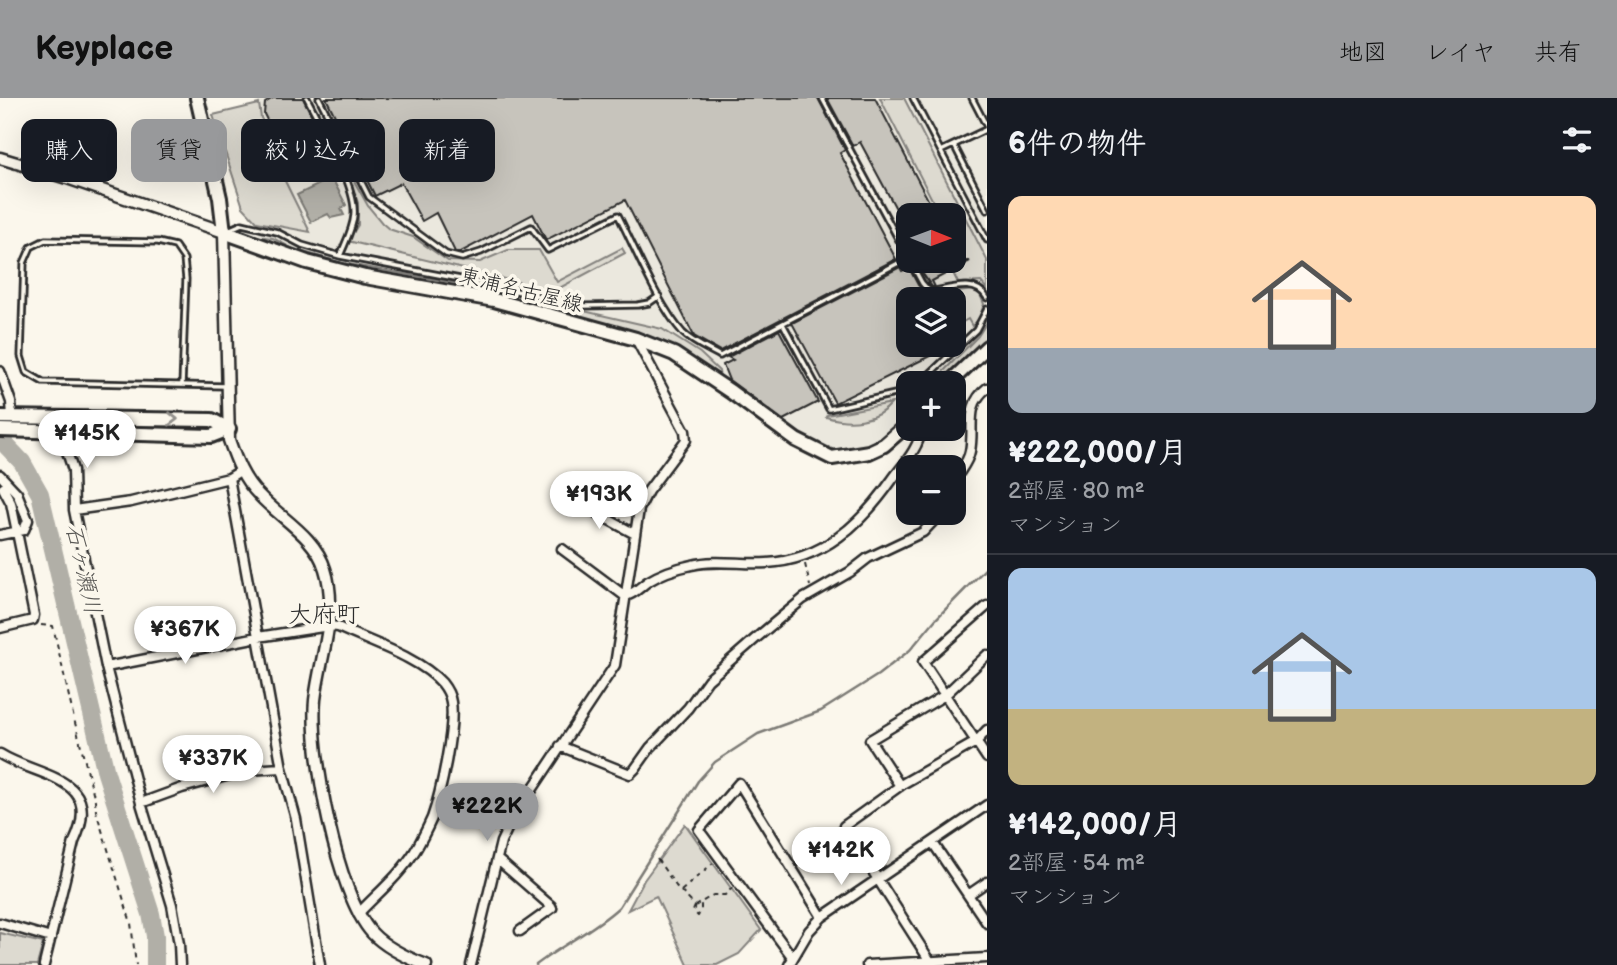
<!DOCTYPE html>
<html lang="ja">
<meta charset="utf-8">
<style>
body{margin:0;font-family:"Balsamiq Sans","Klee One",sans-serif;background:#242831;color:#f1f3f6;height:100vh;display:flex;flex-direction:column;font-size:26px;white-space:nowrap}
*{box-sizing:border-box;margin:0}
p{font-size:23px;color:#9ea1a6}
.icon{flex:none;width:38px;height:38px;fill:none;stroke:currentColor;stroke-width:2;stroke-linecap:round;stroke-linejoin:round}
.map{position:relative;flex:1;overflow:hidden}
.drawer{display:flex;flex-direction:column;background:#171b24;width:630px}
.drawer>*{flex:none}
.top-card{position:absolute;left:21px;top:21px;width:665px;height:63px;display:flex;gap:14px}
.needle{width:46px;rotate:91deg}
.buttons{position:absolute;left:896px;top:105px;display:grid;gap:14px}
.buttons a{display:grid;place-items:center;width:70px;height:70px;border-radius:14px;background:#171b24;box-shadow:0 7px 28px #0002;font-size:35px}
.price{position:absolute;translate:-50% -60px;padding:0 16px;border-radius:24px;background:#fff;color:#222;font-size:23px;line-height:46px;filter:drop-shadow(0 2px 4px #0008)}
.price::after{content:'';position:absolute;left:50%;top:42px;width:21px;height:16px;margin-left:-10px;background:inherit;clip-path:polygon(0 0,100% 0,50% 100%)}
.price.selected{background:#98999b;color:#111}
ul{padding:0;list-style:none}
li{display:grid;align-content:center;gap:14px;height:371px;padding:0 21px}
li+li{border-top:2px solid #363941}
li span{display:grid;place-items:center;height:217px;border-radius:14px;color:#555}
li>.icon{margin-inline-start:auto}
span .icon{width:126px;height:126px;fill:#fffc;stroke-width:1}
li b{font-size:30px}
h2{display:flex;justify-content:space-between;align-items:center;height:84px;padding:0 21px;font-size:30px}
.tag{padding:0 24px;border-radius:14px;background:#171b24;box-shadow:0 7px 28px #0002;font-size:24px;line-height:63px}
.tag.selected{background:#98999b;color:#111}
header{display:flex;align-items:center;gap:42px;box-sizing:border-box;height:98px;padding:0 35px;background:#98999b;color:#111}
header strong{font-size:33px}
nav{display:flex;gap:38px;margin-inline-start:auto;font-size:24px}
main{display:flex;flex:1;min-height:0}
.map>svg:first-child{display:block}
.built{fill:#ebe8de;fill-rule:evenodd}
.green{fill:#dddad0;stroke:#84827e;stroke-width:2}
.water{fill:#b1afa7;stroke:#7b7a75;stroke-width:2}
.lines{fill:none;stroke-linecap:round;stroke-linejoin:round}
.stream{stroke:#7b7a75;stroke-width:2.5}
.river{stroke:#b1afa7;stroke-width:18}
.building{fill:#c7c4bc;stroke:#2b2b2b;stroke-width:2}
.service-casing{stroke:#2b2b2b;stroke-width:9}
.minor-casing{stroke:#2b2b2b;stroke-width:13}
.tertiary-casing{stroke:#2b2b2b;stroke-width:15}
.primary-casing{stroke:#2b2b2b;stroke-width:18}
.path{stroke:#2b2b2b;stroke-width:2;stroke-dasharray:5 5;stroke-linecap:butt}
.service{stroke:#fbf7ec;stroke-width:3.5}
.minor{stroke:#fbf7ec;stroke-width:8}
.tertiary{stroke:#fbf7ec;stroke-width:10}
.primary{stroke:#fbf7ec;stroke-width:12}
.oneway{stroke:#93918c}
.labels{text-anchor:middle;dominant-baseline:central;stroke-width:7;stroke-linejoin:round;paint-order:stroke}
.street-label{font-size:21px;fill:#2b2b2b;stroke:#fbf7ec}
.water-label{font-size:23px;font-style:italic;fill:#5a5956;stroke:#fbf7ec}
.quarter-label{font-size:24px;fill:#2b2b2b;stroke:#fbf7ec}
</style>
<header>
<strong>Keyplace</strong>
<nav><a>地図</a><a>レイヤ</a><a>共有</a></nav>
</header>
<main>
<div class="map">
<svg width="987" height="867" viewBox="0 0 987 867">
<rect width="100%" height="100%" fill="#fbf7ec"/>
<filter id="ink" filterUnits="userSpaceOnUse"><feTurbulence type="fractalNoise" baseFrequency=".0143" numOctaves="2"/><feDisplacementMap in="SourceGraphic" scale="14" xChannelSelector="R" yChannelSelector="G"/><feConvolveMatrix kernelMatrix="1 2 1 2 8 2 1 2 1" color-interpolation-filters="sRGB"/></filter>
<g filter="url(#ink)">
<path class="built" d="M258,0h729v242l-46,43h-33v31l-24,23 -12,7 -23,6h-11l-17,-5 -44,-26 -100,-69 -368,-93 -49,-18 -3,-17 -14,-15 -30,-92 45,-11zM908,117h46v46h-46zM908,201h46v46h-46z"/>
<path class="green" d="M880,0h24l83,162v29l-6,-7 -23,1 -5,-10 12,-7 -11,-23v-28h-14z
M259,6l2,14 25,46 -2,15 26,53 -53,-10 -14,-15 -30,-92z
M344,65l24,43 14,17 7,6 24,8 35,24 32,1 28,-12h31l18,32 65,-34 3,5 -71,38 -206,-50 10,-16v-22z
M264,139l9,1 20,11 49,14 142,25 178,41 38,24 19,18 1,8 -42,-27 -369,-94 -43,-16z
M974,192l5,2 5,12 -5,15 -7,7 -4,-7 -14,8v-28h-10l-3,-5z
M987,224l-1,18 -47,43h-7l46,-47z
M892,305c-16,19 -42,21 -66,14l1,-2z
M685,726l76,106 -22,24 -22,11h-29l-32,-69 -28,14 16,-30z
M0,835l43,10 -6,22h-37z"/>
<path class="water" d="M332,80l14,27 -5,4 3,6 -13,3 -3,-4 -17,8 -14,-27z"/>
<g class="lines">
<path class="stream" d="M536,867c27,-21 58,-35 83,-58l79,-126 17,-19 43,-28 63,-23 57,-36 32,-25 25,-30 52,-53"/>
<path class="river" d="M0,341l22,23 18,32 66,279 45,141 4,22v29"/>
</g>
<path class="building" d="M273,0h30l23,46 -12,5 -9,-18 -26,13 -15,-30 1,-11z
M326,0h492l27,52 -5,3 56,106 -176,92 -26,-15 -69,-136 -79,40 -13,-26 -74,39 -4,-1 -19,-39 -14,8 -21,-38 -26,13z
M827,0h48l61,117h-28v16l-48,-89 -7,4z
M922,163h48l-38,20 3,6h-3l-16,-23z
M900,169l2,4 7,-3 9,17 9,10h12l2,4h-33v46h29l3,6 -105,52 -43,-80z
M779,232l39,72 -35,18 -54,-40 -6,-15 10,-5 -5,-3z"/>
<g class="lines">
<defs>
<path id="service" d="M307,0c13,26 50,89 47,117 -1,14 -9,28 -14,41
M319,0l50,99 77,57 16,4 19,-6 50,-25 17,23 70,-35c17,33 41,92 65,118 10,10 25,16 37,23l188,-98
M822,0l86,159
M913,0l74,142
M972,0l15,29
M329,22l2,24
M954,47l33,65
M941,53l46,-22
M228,132l14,-6 35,8 25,13 38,11 136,26 107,24 55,-1 11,-2 10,-7
M910,163l12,22 8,9c19,-3 46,-14 57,6
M783,226l46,85 79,-18
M920,285l56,-53 11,-21
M182,287l4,-106 -2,-20 -9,-13 -17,-4 -113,-2 -14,7 -7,16 -3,93 5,16 17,10 182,4"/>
<path id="minor" d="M0,273l11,31 1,15
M65,333l-1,12 9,27 1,40 32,157 35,136 31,102 7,39 1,21
M0,377l17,18 11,27 -4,10 -24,5
M229,380l53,290 14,51 24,146
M954,383c6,-11 14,-18 16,-30 5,-24 -6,-45 17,-63
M578,405l57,31
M74,412l57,-8 98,-24 11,-7
M562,451l63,47
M625,498c8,-1 15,-9 22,-14 13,-8 30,-14 45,-17 24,-6 51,0 75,-2 56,-3 95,-40 125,-83 11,-15 28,-33 29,-51
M987,508l-64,56 64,96
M0,530l33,-8 1,-5 -23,-112 -8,-15
M106,569l152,-30 71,-11 9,1c31,15 81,30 104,56 4,5 8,12 9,19 4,25 -10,91 -19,116 -5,11 -11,23 -17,33 -15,24 -38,43 -57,63
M560,648l70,28 5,-5 15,-21 38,-40 20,-28 47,-41 48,-40 47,-27 18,-14 55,-26 18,-19
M0,656c38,24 105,22 74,88l-30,123
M900,688l-30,-46 75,-45 42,-40
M141,705l41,-15 66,-18 34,-2
M933,745l54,80
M498,762l53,46 1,2 -32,23
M968,797l19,-13
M0,825l51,15
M793,860l-94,-128 40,-47 83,134
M930,863l-86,-135 60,-43 72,-41 11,-12
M471,867l30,-123 9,-19 105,-158 24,-156 9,-18 38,-51 -1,-9 -48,-90
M789,867l20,-34 13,-14 165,-112
M867,867l120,-7"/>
<path id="tertiary" d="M0,60l67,20 157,54 5,208c7,20 14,39 30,55 22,24 56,41 66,74 14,44 -5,87 -10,131 -5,51 22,195 57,233 13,14 36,25 54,32"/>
<path id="primary" d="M197,0l23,100 4,34 83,30 58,15 129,23 142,39 38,15 57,38 65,48 36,18 37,-6 15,-7 24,-21
M949,285l38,-36
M0,319l212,3 17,9
M0,332l211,6 18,-7"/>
</defs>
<use href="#service" class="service-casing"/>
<use href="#minor" class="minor-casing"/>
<use href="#tertiary" class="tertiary-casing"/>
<use href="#primary" class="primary-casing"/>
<path class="path" d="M805,466l5,22
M41,527l12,1 21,93 21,81 1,11 35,112 5,42
M657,761l19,27 19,20 18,-11h12l7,-7
M681,793l32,-28
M695,808l-2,5 5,5 3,-6v-6"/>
<use href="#service" class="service"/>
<use href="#minor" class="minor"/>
<use href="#tertiary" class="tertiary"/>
<use href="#primary" class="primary"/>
</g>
<defs><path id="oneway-chevron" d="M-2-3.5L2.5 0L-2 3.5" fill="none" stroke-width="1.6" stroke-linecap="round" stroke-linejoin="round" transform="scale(1.75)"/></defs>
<use class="oneway" href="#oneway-chevron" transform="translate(173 321) rotate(1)"/>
</g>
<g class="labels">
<g class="street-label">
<text transform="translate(521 192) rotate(14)">東浦名古屋線</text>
</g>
<g class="water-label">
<text transform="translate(83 471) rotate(77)">石ヶ瀬川</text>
</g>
<g class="quarter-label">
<text x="324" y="516">大府町</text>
</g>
</g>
</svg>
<div class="buttons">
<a><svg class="needle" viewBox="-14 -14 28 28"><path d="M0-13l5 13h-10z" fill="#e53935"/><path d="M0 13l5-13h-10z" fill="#9ea1a6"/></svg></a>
<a><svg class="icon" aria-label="layers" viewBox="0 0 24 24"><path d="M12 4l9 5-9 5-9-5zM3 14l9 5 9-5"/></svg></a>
<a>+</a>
<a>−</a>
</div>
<b class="price" style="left:87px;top:372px">¥145K</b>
<b class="price" style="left:599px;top:433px">¥193K</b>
<b class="price" style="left:185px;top:568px">¥367K</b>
<b class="price" style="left:213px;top:697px">¥337K</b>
<b class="price selected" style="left:487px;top:745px">¥222K</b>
<b class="price" style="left:841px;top:789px">¥142K</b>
<div class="top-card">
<a class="tag">購入</a>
<a class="tag selected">賃貸</a>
<a class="tag">絞り込み</a>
<a class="tag">新着</a>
</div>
</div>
<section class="drawer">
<h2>6件の物件<svg class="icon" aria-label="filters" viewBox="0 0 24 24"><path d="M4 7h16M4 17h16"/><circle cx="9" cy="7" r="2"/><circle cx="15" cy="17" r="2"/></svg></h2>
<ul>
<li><span style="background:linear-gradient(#ffd9b3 70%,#9aa5b1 0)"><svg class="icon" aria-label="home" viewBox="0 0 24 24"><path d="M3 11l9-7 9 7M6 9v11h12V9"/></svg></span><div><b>¥222,000/月</b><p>2部屋 · 80 m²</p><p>マンション</p></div></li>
<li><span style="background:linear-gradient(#a9c7e8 65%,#c2b280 0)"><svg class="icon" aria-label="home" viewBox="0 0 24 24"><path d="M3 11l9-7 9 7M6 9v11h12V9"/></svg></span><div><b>¥142,000/月</b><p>2部屋 · 54 m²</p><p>マンション</p></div></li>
</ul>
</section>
</main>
